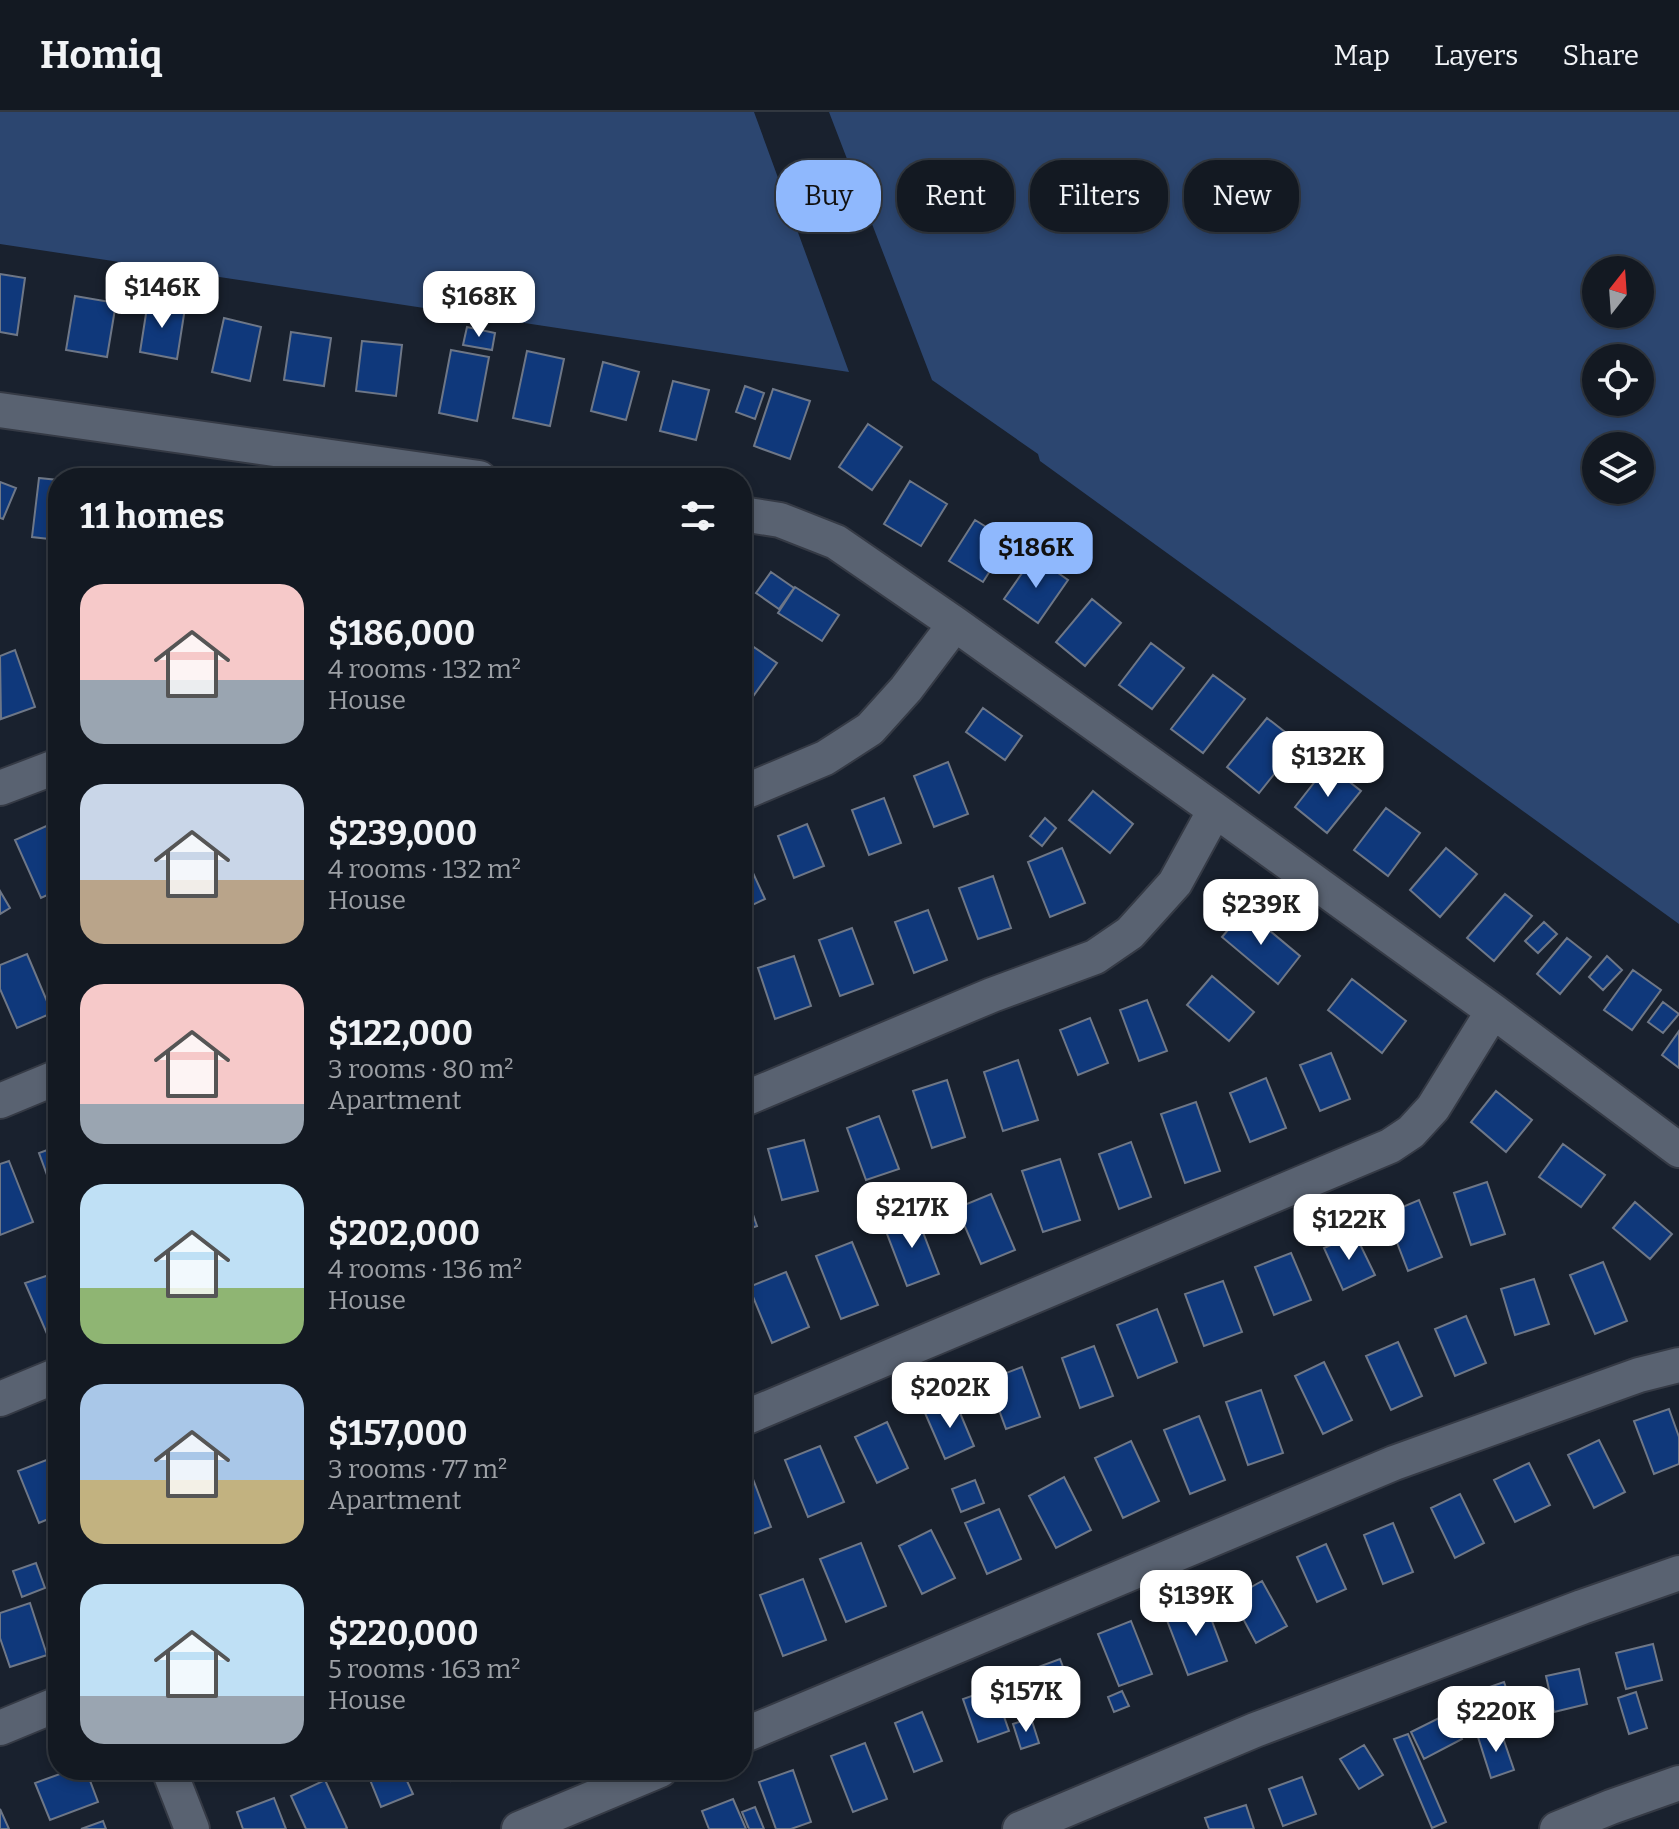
<!DOCTYPE html>
<meta charset="utf-8">
<style>
body{margin:0;font-family:Bitter,serif;background:#1c222a;color:#f1f3f6;height:100vh;display:flex;flex-direction:column;font-size:30px;white-space:nowrap}
*{box-sizing:border-box;margin:0}
p{font-size:26px;color:#9da0a5}
.icon{flex:none;width:44px;height:44px;fill:none;stroke:currentColor;stroke-width:2;stroke-linecap:round;stroke-linejoin:round}
.map{position:relative;flex:1;overflow:hidden}
.drawer{position:absolute;left:48px;top:356px;width:704px;height:1312px;display:flex;flex-direction:column;background:#131922;border-radius:32px;box-shadow:0 4px 12px #0003,0 0 0 2px #323840}
.drawer>*{flex:none}
.banner{position:absolute;left:776px;top:48px;width:760px;height:72px;display:flex;gap:16px}
.needle{width:52px;rotate:17deg}
.tools{position:absolute;left:1582px;top:144px;display:grid;gap:16px}
.tools a{display:grid;place-items:center;width:72px;height:72px;border-radius:50%;background:#131922;box-shadow:0 4px 12px #0003,0 0 0 2px #323840;font-size:40px}
.price{position:absolute;translate:-50% -68px;padding:0 18px;border-radius:16px;background:#fff;color:#222;font-size:26px;line-height:52px;filter:drop-shadow(0 2px 4px #0008)}
.price::after{content:'';position:absolute;left:50%;top:48px;width:24px;height:18px;margin-left:-12px;background:inherit;clip-path:polygon(0 0,100% 0,50% 100%)}
.price.current{background:#8fb8fd;color:#111}
ul{padding:0;list-style:none}
li{display:flex;align-items:center;gap:24px;height:200px;padding:0 32px}
li span{display:grid;place-items:center;flex:none;width:224px;height:160px;border-radius:24px;color:#555}
li>.icon{margin-inline-start:auto}
span .icon{width:96px;height:96px;fill:#fffc;stroke-width:1}
li b{font-size:34px}
h2{display:flex;justify-content:space-between;align-items:center;height:96px;padding:0 32px;font-size:34px}
.tag{padding:0 28px;border-radius:32px;background:#131922;box-shadow:0 4px 12px #0003,0 0 0 2px #323840;font-size:28px;line-height:72px}
.tag.current{background:#8fb8fd;color:#111}
header{display:flex;align-items:center;gap:48px;box-sizing:border-box;height:112px;padding:0 40px;background:#131922;border-bottom:2px solid #323840}
header strong{font-size:38px}
nav{display:flex;gap:44px;margin-inline-start:auto;font-size:28px}
.map>svg:first-child{display:block}
.green{fill:#2c4670;fill-rule:evenodd}
.building{fill:#0f387b;stroke:#6e7787;stroke-width:2}
.lines{fill:none;stroke-linecap:round;stroke-linejoin:round}
.street-casing{stroke:#353a45;stroke-width:38}
.street{stroke:#596271;stroke-width:34}
</style>
<header>
<strong>Homiq</strong>
<nav><a>Map</a><a>Layers</a><a>Share</a></nav>
</header>
<div class="map">
<svg width="1679" height="1717" viewBox="0 0 1679 1717">
<rect width="100%" height="100%" fill="#19212e"/>
<path class="green" d="M0,0h754l95,260 -849,-128z
M829,0h850v812l-639,-463 -2,-7 -106,-74zM1640,158v44h-44v-44zM1640,246v44h-44v-44zM1596,334h44v44h-44z"/>
<path class="building" d="M0,162l25,4 -8,57 -17,-3z
M75,184l41,7 -9,54 -41,-7z
M148,189l37,7 -8,51 -37,-7z
M224,206l37,9 -11,54 -38,-9z
M467,215l28,6 -3,17 -29,-5z
M291,220l40,6 -7,48 -40,-6z
M362,229l40,4 -6,51 -40,-5z
M451,238l38,7 -12,64 -38,-8z
M527,239l37,8 -14,67 -37,-8z
M603,250l36,10 -13,48 -35,-9z
M673,269l36,9 -13,50 -36,-9z
M745,274l19,7 -9,26 -19,-7z
M773,277l37,12 -20,58 -36,-13z
M868,312l34,23 -30,43 -33,-23z
M111,360l35,6h-37z
M39,366l19,2v60l-26,-3z
M910,369l37,23 -26,42 -37,-22z
M0,370l16,6 -13,31 -3,-1z
M975,408l34,21 -26,41 -34,-21z
M1034,444l34,24 -30,43 -34,-24z
M771,460l23,16 -15,21 -23,-16z
M795,475l44,28 -17,26 -44,-28z
M1092,487l29,24 -36,43 -29,-24z
M742,527l35,24 -23,32 -12,-9z
M1151,531l33,25 -32,41 -33,-24z
M15,538l20,57 -34,12 -1,-63z
M1213,563l32,24 -42,54 -32,-24z
M983,596l39,28 -17,24 -39,-28z
M1267,606l32,25 -40,50 -32,-26z
M1314,641l10,8 -15,19 -10,-8z
M948,650l20,52 -34,13 -20,-51z
M1328,653l33,26 -34,42 -32,-26z
M1093,679l40,33 -23,29 -41,-33z
M884,686l17,45 -32,12 -17,-45z
M1386,696l34,25 -32,43 -34,-26z
M1045,706l11,10 -14,18 -12,-10z
M53,711l5,11v56l-17,8 -26,-58z
M807,712l17,42 -30,12 -16,-42z
M1062,736l23,55 -35,14 -22,-55z
M1446,736l31,26 -37,43 -30,-27z
M742,737l23,50 -23,11z
M993,764l18,52 -33,11 -19,-51z
M0,779l10,17 -10,6z
M1505,782l27,22 -38,45 -27,-23z
M928,798l19,50 -33,13 -19,-51z
M1245,798l55,46 -22,28 -56,-47z
M1544,810l13,12 -19,19 -13,-12z
M852,816l21,56 -33,12 -21,-56z
M1567,826l24,19 -31,37 -23,-20z
M27,842l25,59 -35,15 -17,-39v-24z
M794,844l17,50 -36,13 -17,-51z
M1607,844l15,14 -19,20 -14,-13z
M1633,858l28,20 -29,40 -28,-20z
M1212,864l42,36 -25,29 -42,-36z
M1352,867l54,42 -24,32 -54,-43z
M1147,888l20,51 -28,10 -19,-51z
M1663,890l16,12 -16,19 -15,-11z
M1090,906l18,45 -30,12 -18,-45z
M1679,919v37l-17,-13z
M1331,941l19,46 -30,12 -20,-46z
M1018,948l20,60 -35,11 -19,-59z
M1266,966l20,50 -36,14 -20,-49z
M947,968l18,57 -33,11 -19,-57z
M1496,979l36,29 -26,32 -35,-30z
M1196,990l24,69 -35,12 -24,-69z
M879,1004l20,53 -33,11 -19,-52z
M804,1028l14,51 -36,9 -14,-51z
M1131,1030l20,55 -32,12 -20,-55z
M1563,1032l42,31 -24,32 -42,-30z
M58,1034v59l-19,-52z
M1060,1047l20,61 -37,12 -21,-61z
M9,1049l24,61 -33,13v-71z
M1487,1070l18,52 -34,11 -17,-52z
M742,1071l15,43 -15,5z
M991,1082l24,56 -34,14 -24,-56z
M1419,1088l23,57 -34,14 -22,-57z
M1635,1090l37,32 -22,25 -37,-31z
M916,1102l23,60 -32,12 -23,-60z
M1355,1122l20,41 -32,15 -19,-42z
M852,1130l26,63 -37,14 -25,-63z
M1291,1141l20,47 -37,15 -19,-48z
M1603,1150l24,59 -32,13 -25,-59z
M58,1160v69l-7,2 -26,-60z
M786,1160l23,55 -37,16 -23,-56z
M1534,1167l15,45 -34,11 -14,-46z
M1223,1169l19,51 -38,14 -19,-52z
M1157,1197l20,53 -39,16 -21,-53z
M1466,1204l20,47 -31,13 -20,-47z
M1398,1230l24,54 -31,14 -25,-54z
M1094,1234l19,50 -33,12 -18,-50z
M1324,1250l28,58 -29,14 -28,-58z
M1022,1255l18,50 -34,12 -18,-49z
M1261,1278l22,63 -35,12 -22,-63z
M955,1289l19,45 -29,13 -20,-46z
M1669,1297l10,28v27l-25,10 -20,-53z
M1199,1304l26,64 -35,14 -26,-64z
M887,1310l21,46 -31,15 -22,-46z
M1599,1328l26,52 -31,16 -26,-53z
M1131,1329l28,60 -36,17 -28,-60z
M820,1334l24,56 -36,15 -23,-57z
M49,1347l9,22v34l-19,8 -21,-52z
M1529,1351l21,42 -35,17 -21,-42z
M1064,1365l27,53 -35,18 -27,-52z
M753,1367l18,48 -29,11v-55z
M975,1368l9,23 -23,9 -9,-23z
M1460,1382l24,49 -29,15 -24,-50z
M999,1397l22,50 -34,15 -22,-51z
M1393,1411l20,49 -30,12 -19,-49z
M931,1418l24,48 -33,16 -23,-48z
M861,1431l25,63 -40,16 -26,-63z
M1326,1432l20,45 -29,13 -20,-45z
M36,1451l9,25 -23,9 -9,-26z
M803,1467l23,61 -43,16 -23,-61z
M1262,1469l25,45 -31,17 -24,-45z
M1204,1488l23,61 -39,14 -23,-60z
M30,1491l17,52 -37,12 -10,-29v-25z
M1131,1509l21,53 -33,12 -21,-52z
M742,1529l8,20 -8,3z
M1653,1532l9,36 -36,9 -10,-36z
M1060,1547l17,45 -29,12 -18,-46z
M1579,1557l8,35 -33,8 -8,-36z
M1504,1570l12,35 -35,12 -12,-35z
M994,1576l15,43 -31,11 -15,-43z
M1122,1579l7,15 -15,6 -6,-15z
M1636,1580l11,36 -18,6 -11,-36z
M922,1600l20,49 -28,11 -19,-49z
M1449,1601l13,26 -38,20 -13,-27z
M1031,1606l8,25 -18,6 -8,-25z
M1500,1617l14,41 -23,8 -13,-41z
M1408,1622l38,88 -14,6 -38,-89z
M865,1631l22,56 -34,13 -22,-56z
M1364,1633l19,30 -24,14 -19,-30z
M71,1658h15l12,32 -48,18 -15,-37z
M366,1658h36l11,24 -32,13z
M446,1658h30l-25,11z
M793,1658l18,52 -20,7h-15l-17,-47z
M1302,1665l14,37 -33,12 -14,-37z
M325,1668l22,48 -2,1h-39l-15,-33z
M274,1686l12,31h-43l-6,-17z
M733,1687l13,30h-37l-7,-18z
M1246,1693l8,24h-45l-4,-11z
M755,1695l9,22h-15l-7,-17z
M0,1697l9,20h-9z
M103,1709l3,8h-25z"/>
<g class="lines">
<defs>
<path id="street" d="M0,298l479,68
M742,402l38,6 56,22 119,82 260,186 278,201 186,139
M0,676l58,-22
M742,681l83,-35 45,-29 36,-40 49,-65
M742,988l250,-105 103,-38 35,-24 45,-50 40,-73
M0,989l58,-24
M0,1287l58,-24
M742,1307l648,-273 21,-14 22,-24 60,-97
M0,1616l58,-24
M742,1624l652,-273 245,-88 40,-10
M169,1658l23,59
M519,1717l141,-59
M1020,1717l235,-99 327,-123 97,-34
M1557,1717l54,-22 68,-24"/>
</defs>
<use href="#street" class="street-casing"/>
<use href="#street" class="street"/>
</g>
</svg>
<div class="tools">
<a><svg class="needle" viewBox="-14 -14 28 28"><path d="M0-13l5 13h-10z" fill="#e53935"/><path d="M0 13l5-13h-10z" fill="#9da0a5"/></svg></a>
<a><svg class="icon" aria-label="locate" viewBox="0 0 24 24"><circle cx="12" cy="12" r="6"/><path d="M12 2v4M12 18v4M2 12h4M18 12h4"/></svg></a>
<a><svg class="icon" aria-label="layers" viewBox="0 0 24 24"><path d="M12 4l9 5-9 5-9-5zM3 14l9 5 9-5"/></svg></a>
</div>
<b class="price" style="left:162px;top:218px">$146K</b>
<b class="price" style="left:479px;top:227px">$168K</b>
<b class="price current" style="left:1036px;top:478px">$186K</b>
<b class="price" style="left:1328px;top:687px">$132K</b>
<b class="price" style="left:1261px;top:835px">$239K</b>
<b class="price" style="left:912px;top:1138px">$217K</b>
<b class="price" style="left:1349px;top:1150px">$122K</b>
<b class="price" style="left:950px;top:1318px">$202K</b>
<b class="price" style="left:1196px;top:1526px">$139K</b>
<b class="price" style="left:1026px;top:1622px">$157K</b>
<b class="price" style="left:1496px;top:1642px">$220K</b>
<div class="banner">
<a class="tag current">Buy</a>
<a class="tag">Rent</a>
<a class="tag">Filters</a>
<a class="tag">New</a>
</div>
<section class="drawer">
<h2>11 homes<svg class="icon" aria-label="filters" viewBox="0 0 24 24"><path d="M4 7h16M4 17h16"/><circle cx="9" cy="7" r="2"/><circle cx="15" cy="17" r="2"/></svg></h2>
<ul>
<li><span style="background:linear-gradient(#f6c9c9 60%,#9aa5b1 0)"><svg class="icon" aria-label="home" viewBox="0 0 24 24"><path d="M3 11l9-7 9 7M6 9v11h12V9"/></svg></span><div><b>$186,000</b><p>4 rooms · 132 m²</p><p>House</p></div></li>
<li><span style="background:linear-gradient(#c9d6e8 60%,#b9a48a 0)"><svg class="icon" aria-label="home" viewBox="0 0 24 24"><path d="M3 11l9-7 9 7M6 9v11h12V9"/></svg></span><div><b>$239,000</b><p>4 rooms · 132 m²</p><p>House</p></div></li>
<li><span style="background:linear-gradient(#f6c9c9 75%,#9aa5b1 0)"><svg class="icon" aria-label="home" viewBox="0 0 24 24"><path d="M3 11l9-7 9 7M6 9v11h12V9"/></svg></span><div><b>$122,000</b><p>3 rooms · 80 m²</p><p>Apartment</p></div></li>
<li><span style="background:linear-gradient(#bfe0f5 65%,#8fb573 0)"><svg class="icon" aria-label="home" viewBox="0 0 24 24"><path d="M3 11l9-7 9 7M6 9v11h12V9"/></svg></span><div><b>$202,000</b><p>4 rooms · 136 m²</p><p>House</p></div></li>
<li><span style="background:linear-gradient(#a9c7e8 60%,#c2b280 0)"><svg class="icon" aria-label="home" viewBox="0 0 24 24"><path d="M3 11l9-7 9 7M6 9v11h12V9"/></svg></span><div><b>$157,000</b><p>3 rooms · 77 m²</p><p>Apartment</p></div></li>
<li><span style="background:linear-gradient(#bfe0f5 70%,#9aa5b1 0)"><svg class="icon" aria-label="home" viewBox="0 0 24 24"><path d="M3 11l9-7 9 7M6 9v11h12V9"/></svg></span><div><b>$220,000</b><p>5 rooms · 163 m²</p><p>House</p></div></li>
</ul>
</section>
</div>
